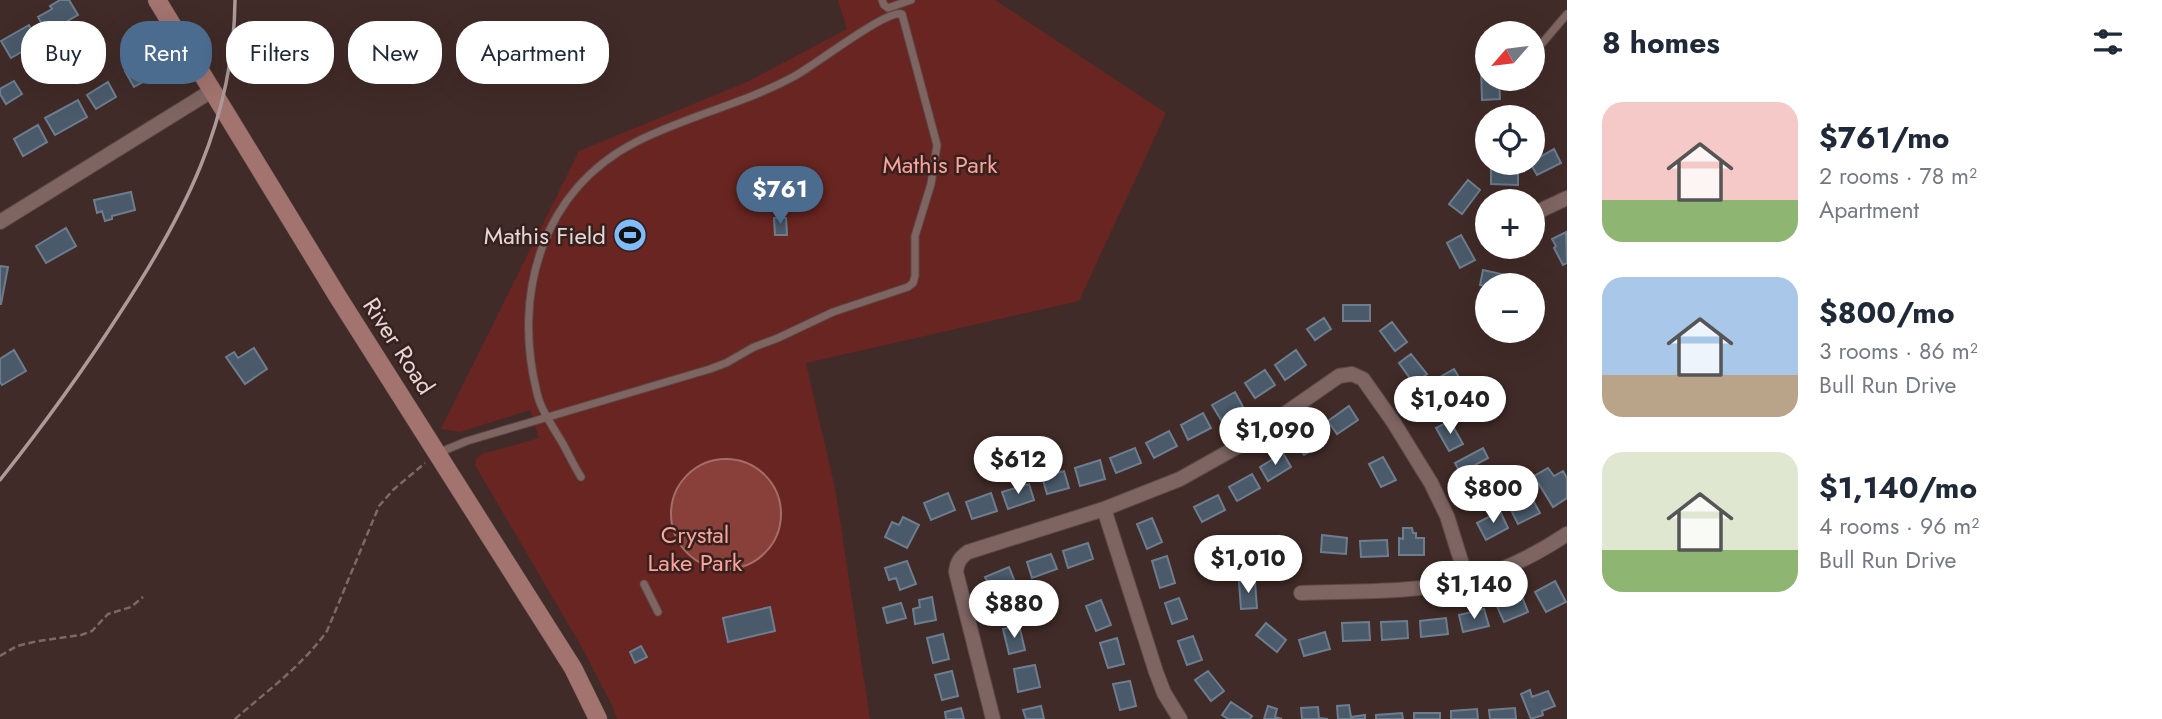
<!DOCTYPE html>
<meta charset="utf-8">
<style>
body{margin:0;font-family:Jost,sans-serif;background:#f6f6f7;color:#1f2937;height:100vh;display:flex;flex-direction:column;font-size:26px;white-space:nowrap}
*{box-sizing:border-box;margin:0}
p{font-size:23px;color:#747a83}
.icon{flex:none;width:38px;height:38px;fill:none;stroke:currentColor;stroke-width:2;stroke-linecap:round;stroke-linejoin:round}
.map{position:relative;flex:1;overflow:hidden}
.sheet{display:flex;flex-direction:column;background:#fff;width:595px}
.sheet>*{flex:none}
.top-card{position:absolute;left:21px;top:21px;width:665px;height:63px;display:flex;gap:14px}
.needle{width:46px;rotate:242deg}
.buttons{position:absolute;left:1475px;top:21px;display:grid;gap:14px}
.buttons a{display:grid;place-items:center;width:70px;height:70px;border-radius:50%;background:#fff;box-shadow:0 7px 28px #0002;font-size:35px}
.price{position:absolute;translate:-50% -60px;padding:0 16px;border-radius:24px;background:#fff;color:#222;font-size:23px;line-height:46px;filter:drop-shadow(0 2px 4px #0008)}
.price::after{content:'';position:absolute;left:50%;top:42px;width:21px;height:16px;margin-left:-10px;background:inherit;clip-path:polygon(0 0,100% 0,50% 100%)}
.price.current{background:#4b6b8f;color:#fff}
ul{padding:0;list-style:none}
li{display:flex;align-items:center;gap:21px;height:175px;padding:0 35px}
li span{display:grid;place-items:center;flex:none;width:196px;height:140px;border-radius:21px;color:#555}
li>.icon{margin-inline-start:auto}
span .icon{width:84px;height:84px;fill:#fffc;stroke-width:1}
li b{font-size:30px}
h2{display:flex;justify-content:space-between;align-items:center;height:84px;padding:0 35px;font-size:30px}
.chip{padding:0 24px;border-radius:28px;background:#fff;box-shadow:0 7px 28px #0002;font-size:24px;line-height:63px}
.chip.current{background:#4b6b8f;color:#fff}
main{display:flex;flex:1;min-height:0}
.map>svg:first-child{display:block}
.green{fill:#682521}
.water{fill:#89403a;stroke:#a56d68;stroke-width:2}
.building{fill:#4a5a6a;stroke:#6d7d8e;stroke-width:2}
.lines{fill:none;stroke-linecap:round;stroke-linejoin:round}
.lane-casing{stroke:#5c4a48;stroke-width:9}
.street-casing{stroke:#5c4a48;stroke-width:16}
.secondary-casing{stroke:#5c4a48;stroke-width:19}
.path{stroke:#7c6967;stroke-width:2.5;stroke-dasharray:7 3.5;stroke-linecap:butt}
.lane{stroke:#7e6562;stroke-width:7}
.street{stroke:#7e6562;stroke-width:14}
.secondary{stroke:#a3746f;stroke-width:18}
.rail{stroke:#ab9a98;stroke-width:3.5}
.labels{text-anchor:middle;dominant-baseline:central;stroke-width:5;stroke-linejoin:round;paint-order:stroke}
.park-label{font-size:24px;fill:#fba39b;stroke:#36211f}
.poi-label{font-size:24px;fill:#e5d7d5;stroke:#36211f;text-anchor:end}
.street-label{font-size:24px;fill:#e5d7d5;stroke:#36211f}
</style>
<main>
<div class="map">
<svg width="1567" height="719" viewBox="0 0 1567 719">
<rect width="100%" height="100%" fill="#412b28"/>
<path class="green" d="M838,0h157l171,113 -87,188 -273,62 30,130 34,226h-253l-5,-14 -31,-59 -106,-181 1,-6 6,-5 57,-16 -9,-28 -70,22 -19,-3 138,-278 170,-70 98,-52z"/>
<path class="water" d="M671 514a55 55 0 1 1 110 0a55 55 0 1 1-110 0Z"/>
<path class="building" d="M60,0h9l9,15 -31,18 -9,-16 14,-8 -2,-3z
M29,25l10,17 -28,16 -10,-17z
M152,55l10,16 -28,16 -9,-16z
M1481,68h7v11h11l1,20 -18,1z
M14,81l8,13 -16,10 -6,-10v-5z
M108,82l8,15 -20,12 -9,-14z
M78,100l9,17 -32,18 -10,-17z
M38,125l9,17 -24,14 -9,-17z
M1554,149l7,14 -24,12 -7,-12z
M1491,168h27v17l-27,-1z
M1468,180l12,10 -18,24 -13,-10z
M131,192l4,18 -23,6v3l-7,2 -3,-10 -5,2 -3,-13z
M774,218h12l1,17h-12z
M66,228l10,18 -30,17 -10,-17z
M1566,232l1,31 -4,2 -9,-17 2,-2 -4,-7z
M1461,235l14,25 -15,8 -13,-25z
M0,266l8,1 -7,37h-1z
M1483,270l27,6 -2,9h-20v2l-8,-2z
M1343,305h27v16h-27z
M1324,318l7,11 -16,11 -8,-11z
M1392,322l15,20 -12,9 -15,-20z
M254,348l13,21 -22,15 -19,-27 8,-5 4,6z
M14,350l12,21 -24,14 -2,-3v-23z
M1296,350l10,15 -21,15 -10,-15z
M1411,354l16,20 -13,10 -15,-21z
M1454,369l6,10 -13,8 -7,-10z
M1265,370l10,15 -20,13 -10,-15z
M1429,389l14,22 -13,8 -14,-22z
M1235,392l8,15 -22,13 -9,-15z
M1349,406l9,14 -21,14 -9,-13z
M1203,413l8,15 -23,12 -7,-15z
M1450,421l13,23 -14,7 -13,-23z
M1318,428l8,14 -22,13 -9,-13z
M1169,431l8,15 -23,12 -8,-15z
M1135,448l6,15 -25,10 -6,-15z
M1483,448l5,10 -13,7 7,13 -15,8 -12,-23z
M1283,453l8,14 -23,14 -8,-14z
M1383,457l13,23 -15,7 -12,-23z
M1100,460l5,19 -25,7 -5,-18z
M1548,468l6,8 9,-5 4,7v20l-14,9 -19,-31z
M1064,471l5,17 -22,6 -5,-17z
M1252,474l8,14 -23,13 -8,-14z
M1029,484l5,16 -26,9 -6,-17z
M948,493l7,17 -24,10 -7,-17z
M991,493l6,18 -25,8 -6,-17z
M1529,493l11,20 -22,11 -10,-20z
M1218,495l7,15 -23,12 -8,-15z
M1500,511l8,17 -22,12 -9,-17z
M903,517l16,8 -12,23 -22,-11 7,-15 7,3z
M1152,518l10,24 -15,7 -10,-25z
M1403,528h9l1,5h3v5h8v17h-25v-17l4,1z
M1322,535l25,3 -1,16 -25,-2z
M1279,536l9,13 -22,15 -9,-13z
M1387,540l1,16 -27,1 -1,-16z
M1088,543l5,16 -25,9 -5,-17z
M1051,554l6,15 -25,9 -5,-16z
M1167,556l8,27 -15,5 -8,-27z
M907,561l9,23 -16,6 -4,-12 -7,2 -4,-12z
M1009,567l6,15 -23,10 -7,-15z
M1255,581l2,27 -16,1 -2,-27z
M1555,581l11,21 -20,10 -11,-20z
M1521,594l7,18 -24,10 -8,-18z
M932,597l4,23 -21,4 -2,-15 7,-2 -1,-7z
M1179,598l8,21 -15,5 -7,-21z
M1101,600l10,25 -15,6 -10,-25z
M901,603l5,15 -19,5 -4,-15z
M770,607l5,24 -47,11 -5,-24z
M1484,609l5,17 -26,6 -4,-17z
M1446,618l2,16 -27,3 -1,-16z
M1407,621l1,17 -26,2 -1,-18z
M1369,622l1,18 -27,1 -1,-18z
M1266,623l20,17 -9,12 -21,-17z
M1019,625l6,25 -16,4 -6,-25z
M1325,632l5,17 -26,7 -5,-16z
M943,634l6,25 -16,4 -6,-25z
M1193,636l9,24 -15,5 -9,-24z
M1117,638l7,26 -16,4 -8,-25z
M641,646l6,11 -12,6 -5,-11z
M1035,665l5,22 -22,5 -4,-23z
M952,671l6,25 -16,4 -7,-25z
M1208,671l16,20 -13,10 -16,-21z
M1130,681l6,25 -16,4 -7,-26z
M1530,690l2,7 16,-6 7,15 -13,5 1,4 -12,4 -10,-25z
M1231,702l21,14 -2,3h-22l-6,-4z
M1349,705l2,12 14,-2v4h-27l-1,-13z
M1041,706l3,13h-18l-3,-9z
M1268,706l9,3 -2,8 7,2h-18z
M1318,707l1,11 9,1h-26l-1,-11z
M961,708l3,11h-18l-1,-7z
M1515,708l1,11h-26l-1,-9z
M1477,709l1,10h-27v-8z
M1402,713l1,6h-27v-4z
M1414,713h26v6h-26z"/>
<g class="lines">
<defs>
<path id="lane" d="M882,0l2,5 4,3 23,-8
M1533,54l34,-40
M1511,82l3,-3
M438,453l29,-12 243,-72 16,-6 28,-16 24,-9 55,-26 75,-25 5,-4 2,-7v-40l16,-52 6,-39 -35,-131c-16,-5 -89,53 -109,63 -50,27 -106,39 -157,65 -94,48 -124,152 -99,251 4,18 17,35 26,51 6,11 11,22 18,33
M644,584l14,28"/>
<path id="street" d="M1533,214l34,-16
M0,222l213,-132
M1104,509l52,163 8,21 16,26
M1301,593c55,-2 114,0 168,-13 34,-9 68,-26 98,-46
M993,719l-37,-147c1,-10 4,-14 12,-20l136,-43 76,-30 57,-32 102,-71 13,-2 11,5 31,44 37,60 16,33 20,64"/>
<path id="secondary" d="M157,0l181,297 235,371 25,51"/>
</defs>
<use href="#lane" class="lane-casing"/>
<use href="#street" class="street-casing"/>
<use href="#secondary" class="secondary-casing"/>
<path class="path" d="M0,656l17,-10 21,-5 43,-6 11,-4 16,-17 23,-7 12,-10
M235,719c32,-28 67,-53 92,-88l52,-125 14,-16 32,-27"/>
<use href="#lane" class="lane"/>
<use href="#street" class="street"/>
<use href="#secondary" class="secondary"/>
<path class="rail" d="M0,480c42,-53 82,-108 118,-164 65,-99 116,-195 117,-316"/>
</g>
<defs>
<symbol id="stadium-disc" viewBox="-11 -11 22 22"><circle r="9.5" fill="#81bcfa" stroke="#36211f"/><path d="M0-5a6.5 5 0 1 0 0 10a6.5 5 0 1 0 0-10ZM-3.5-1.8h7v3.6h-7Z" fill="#111"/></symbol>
</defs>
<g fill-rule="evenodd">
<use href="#stadium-disc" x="611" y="216" width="38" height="38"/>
</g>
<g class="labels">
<g class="park-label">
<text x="940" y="164">Mathis Park</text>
<text x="695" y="534">Crystal<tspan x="695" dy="28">Lake Park</tspan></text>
</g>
<g class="poi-label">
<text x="606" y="235">Mathis Field</text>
</g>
<g class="street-label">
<text transform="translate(399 346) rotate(57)">River Road</text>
</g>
</g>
</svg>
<div class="buttons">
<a><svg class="needle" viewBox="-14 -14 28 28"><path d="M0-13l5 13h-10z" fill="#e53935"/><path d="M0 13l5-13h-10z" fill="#747a83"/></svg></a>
<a><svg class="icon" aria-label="locate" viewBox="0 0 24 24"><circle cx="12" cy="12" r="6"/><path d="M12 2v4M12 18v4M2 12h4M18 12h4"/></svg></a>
<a>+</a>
<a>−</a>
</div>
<b class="price current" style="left:780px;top:226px">$761</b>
<b class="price" style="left:1450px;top:436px">$1,040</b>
<b class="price" style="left:1275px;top:467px">$1,090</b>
<b class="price" style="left:1018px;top:496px">$612</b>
<b class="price" style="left:1493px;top:525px">$800</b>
<b class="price" style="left:1248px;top:595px">$1,010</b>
<b class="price" style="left:1474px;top:621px">$1,140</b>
<b class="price" style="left:1014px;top:640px">$880</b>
<div class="top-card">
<a class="chip">Buy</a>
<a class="chip current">Rent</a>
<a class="chip">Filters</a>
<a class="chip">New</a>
<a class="chip">Apartment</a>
</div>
</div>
<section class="sheet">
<h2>8 homes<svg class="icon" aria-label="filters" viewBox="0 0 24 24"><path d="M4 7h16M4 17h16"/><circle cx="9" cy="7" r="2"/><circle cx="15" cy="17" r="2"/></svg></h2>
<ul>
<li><span style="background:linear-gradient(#f6c9c9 70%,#8fb573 0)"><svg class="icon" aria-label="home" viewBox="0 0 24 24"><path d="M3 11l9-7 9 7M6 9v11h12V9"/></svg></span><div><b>$761/mo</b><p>2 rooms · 78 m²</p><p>Apartment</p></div></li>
<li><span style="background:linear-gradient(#a9c7e8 70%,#b9a48a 0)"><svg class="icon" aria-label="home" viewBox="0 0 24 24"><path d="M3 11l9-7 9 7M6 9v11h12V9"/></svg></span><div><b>$800/mo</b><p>3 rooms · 86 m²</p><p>Bull Run Drive</p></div></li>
<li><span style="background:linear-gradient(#dfe7d0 70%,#8fb573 0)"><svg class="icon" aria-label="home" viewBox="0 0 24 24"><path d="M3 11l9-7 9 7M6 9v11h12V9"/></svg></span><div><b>$1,140/mo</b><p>4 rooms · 96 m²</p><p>Bull Run Drive</p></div></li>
</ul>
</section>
</main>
